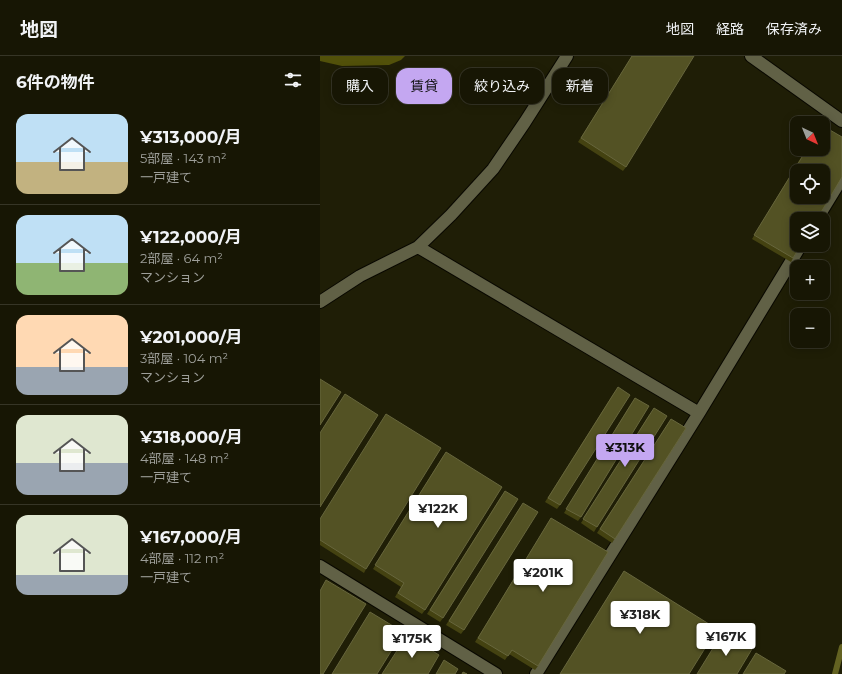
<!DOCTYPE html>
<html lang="ja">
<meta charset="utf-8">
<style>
body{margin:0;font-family:Montserrat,"Noto Sans JP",sans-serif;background:#201f0e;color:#f1f3f6;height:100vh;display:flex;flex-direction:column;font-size:15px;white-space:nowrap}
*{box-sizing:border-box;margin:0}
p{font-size:13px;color:#9e9f9a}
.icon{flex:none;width:22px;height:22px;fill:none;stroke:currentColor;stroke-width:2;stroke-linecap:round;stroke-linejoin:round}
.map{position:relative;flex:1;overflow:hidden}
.details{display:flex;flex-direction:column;background:#171604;width:320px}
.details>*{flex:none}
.guide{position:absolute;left:12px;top:12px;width:380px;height:36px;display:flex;gap:8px}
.needle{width:26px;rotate:137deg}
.fabs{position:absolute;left:470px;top:60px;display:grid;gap:8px}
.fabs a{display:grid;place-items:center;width:40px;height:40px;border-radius:8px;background:#171604;box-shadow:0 2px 10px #0003,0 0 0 1px #363526;font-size:20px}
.price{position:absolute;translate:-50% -34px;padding:0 9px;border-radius:4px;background:#fff;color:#222;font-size:13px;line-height:26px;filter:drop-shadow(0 1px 2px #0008)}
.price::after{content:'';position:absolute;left:50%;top:24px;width:12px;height:9px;margin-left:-6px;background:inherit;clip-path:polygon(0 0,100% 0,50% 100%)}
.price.on{background:#c4a7f1;color:#111}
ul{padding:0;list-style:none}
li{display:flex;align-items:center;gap:12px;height:100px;padding:0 16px}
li+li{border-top:1px solid #363526}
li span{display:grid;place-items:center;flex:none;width:112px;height:80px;border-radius:12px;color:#555}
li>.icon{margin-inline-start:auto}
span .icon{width:48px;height:48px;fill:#fffc;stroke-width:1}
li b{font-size:17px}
h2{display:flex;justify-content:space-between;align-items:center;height:48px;padding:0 16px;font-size:17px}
.chip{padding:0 14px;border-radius:12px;background:#171604;box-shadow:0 2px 10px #0003,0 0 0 1px #363526;font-size:14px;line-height:36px}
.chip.on{background:#c4a7f1;color:#111}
header{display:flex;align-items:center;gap:24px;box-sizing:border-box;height:56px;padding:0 20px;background:#171604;border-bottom:1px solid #363526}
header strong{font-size:19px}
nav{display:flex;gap:22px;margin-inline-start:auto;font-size:14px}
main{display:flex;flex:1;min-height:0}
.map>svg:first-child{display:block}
.forest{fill:#52510a}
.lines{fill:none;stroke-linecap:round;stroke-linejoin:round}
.stream{stroke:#636221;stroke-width:6}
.minor-casing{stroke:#090800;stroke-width:14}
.minor{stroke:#616146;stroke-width:12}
.wall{fill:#444211}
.building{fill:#535224;stroke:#67663d;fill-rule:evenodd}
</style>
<header>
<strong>地図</strong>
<nav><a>地図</a><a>経路</a><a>保存済み</a></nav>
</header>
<main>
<section class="details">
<h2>6件の物件<svg class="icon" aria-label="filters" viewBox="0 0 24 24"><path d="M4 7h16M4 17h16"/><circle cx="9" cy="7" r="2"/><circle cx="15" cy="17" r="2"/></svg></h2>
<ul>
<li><span style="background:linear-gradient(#bfe0f5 60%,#c2b280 0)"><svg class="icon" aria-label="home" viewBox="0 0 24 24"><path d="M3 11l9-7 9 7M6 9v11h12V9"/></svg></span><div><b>¥313,000/月</b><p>5部屋 · 143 m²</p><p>一戸建て</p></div></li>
<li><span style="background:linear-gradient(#bfe0f5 60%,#8fb573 0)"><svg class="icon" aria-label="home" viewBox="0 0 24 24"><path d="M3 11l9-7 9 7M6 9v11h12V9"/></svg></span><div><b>¥122,000/月</b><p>2部屋 · 64 m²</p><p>マンション</p></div></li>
<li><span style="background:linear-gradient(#ffd9b3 65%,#9aa5b1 0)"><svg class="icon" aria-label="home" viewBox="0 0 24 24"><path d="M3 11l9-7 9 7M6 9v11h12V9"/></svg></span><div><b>¥201,000/月</b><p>3部屋 · 104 m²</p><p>マンション</p></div></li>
<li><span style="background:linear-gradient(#dfe7d0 60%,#9aa5b1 0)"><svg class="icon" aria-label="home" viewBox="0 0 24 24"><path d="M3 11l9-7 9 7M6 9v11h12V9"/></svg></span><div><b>¥318,000/月</b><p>4部屋 · 148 m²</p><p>一戸建て</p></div></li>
<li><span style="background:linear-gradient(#dfe7d0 75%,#9aa5b1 0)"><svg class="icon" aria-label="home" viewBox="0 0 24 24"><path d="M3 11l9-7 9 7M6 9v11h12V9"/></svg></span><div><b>¥167,000/月</b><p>4部屋 · 112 m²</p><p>一戸建て</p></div></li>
</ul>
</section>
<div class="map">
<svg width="522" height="618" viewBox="0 0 522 618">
<rect width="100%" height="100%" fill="#1f1e06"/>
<path class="forest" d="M0,0h85l-4,4 -12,5 -47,1 -22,-5z"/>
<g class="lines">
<path class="stream" d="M515,618l7,-27"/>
<defs>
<path id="minor" d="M431,0l91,65
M497,163l25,-41
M98,191l281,166
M0,246l40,-26 58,-29 33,-32 42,-46 32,-47 42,-66
M0,510l176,108
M216,618l163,-261 102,-168"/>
</defs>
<use href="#minor" class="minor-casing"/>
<use href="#minor" class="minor"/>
</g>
<path class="wall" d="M312,0l-6,111 -3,4 -45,-29z
M486,93h17l-30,109 -2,4 -39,-23z
M295,335l-55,114 -3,4 -12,-7z
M312,346l-51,115 -3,4 -14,-8z
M331,356l-54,115 -3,5 -13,-9z
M351,363l15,9 -74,115 -15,-10z
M123,400l-18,154 -3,4 -27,-17 6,-10 -28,-18z
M182,439l-59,123 -3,4 -13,-8z
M200,451l-56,123 -3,4 -15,-9z
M231,462l-13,148 -3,4 -26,-16 -4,6 -30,-18z
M0,463l46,50 -2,4 -44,-28z"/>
<path class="building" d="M312,0h62l-68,111 -45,-29z
M503,70l19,11v40l-25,42h-20v26h4l-8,13 -39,-23 53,-86h16zM477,115h26v26h-26z
M0,323l21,13 -21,33z
M298,331l12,8 -70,110 -12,-7z
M25,338l33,21 -58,92v-74z
M315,342l14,8 -68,111 -15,-8z
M334,352l13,8 -70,111 -14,-8z
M66,358l55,34 -75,121 -46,-29v-21z
M351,363l15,9 -71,111 -15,-10z
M126,396l56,35 -77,123 -27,-17 6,-10 -29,-18z
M185,435l13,8 -75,119 -13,-8z
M203,447l15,9 -74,118 -15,-9z
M231,462l57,34 -70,114 -26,-16 -4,6 -30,-18z
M304,515l93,58 -28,45h-129z
M6,524l40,24 -43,70h-3v-83z
M50,556l33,20 -26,42h-45z
M403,576l29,17 -15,25h-40z
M87,579l32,20 -11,19h-46z
M436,597l30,18 -2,3h-41z
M124,604l14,9 -3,5h-19z
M143,616l4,2h-5z"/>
</svg>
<div class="fabs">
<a><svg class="needle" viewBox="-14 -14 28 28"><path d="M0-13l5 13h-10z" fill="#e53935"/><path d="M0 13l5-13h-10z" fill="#9e9f9a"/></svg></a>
<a><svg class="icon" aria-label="locate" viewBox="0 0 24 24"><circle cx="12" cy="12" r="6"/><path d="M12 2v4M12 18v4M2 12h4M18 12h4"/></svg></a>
<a><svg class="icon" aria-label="layers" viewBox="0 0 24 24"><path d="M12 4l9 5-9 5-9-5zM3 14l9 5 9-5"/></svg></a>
<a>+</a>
<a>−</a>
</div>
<b class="price on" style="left:305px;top:412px">¥313K</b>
<b class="price" style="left:118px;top:473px">¥122K</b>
<b class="price" style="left:223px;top:537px">¥201K</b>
<b class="price" style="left:320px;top:579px">¥318K</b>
<b class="price" style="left:406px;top:601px">¥167K</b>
<b class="price" style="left:92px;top:603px">¥175K</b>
<div class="guide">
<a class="chip">購入</a>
<a class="chip on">賃貸</a>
<a class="chip">絞り込み</a>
<a class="chip">新着</a>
</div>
</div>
</main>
